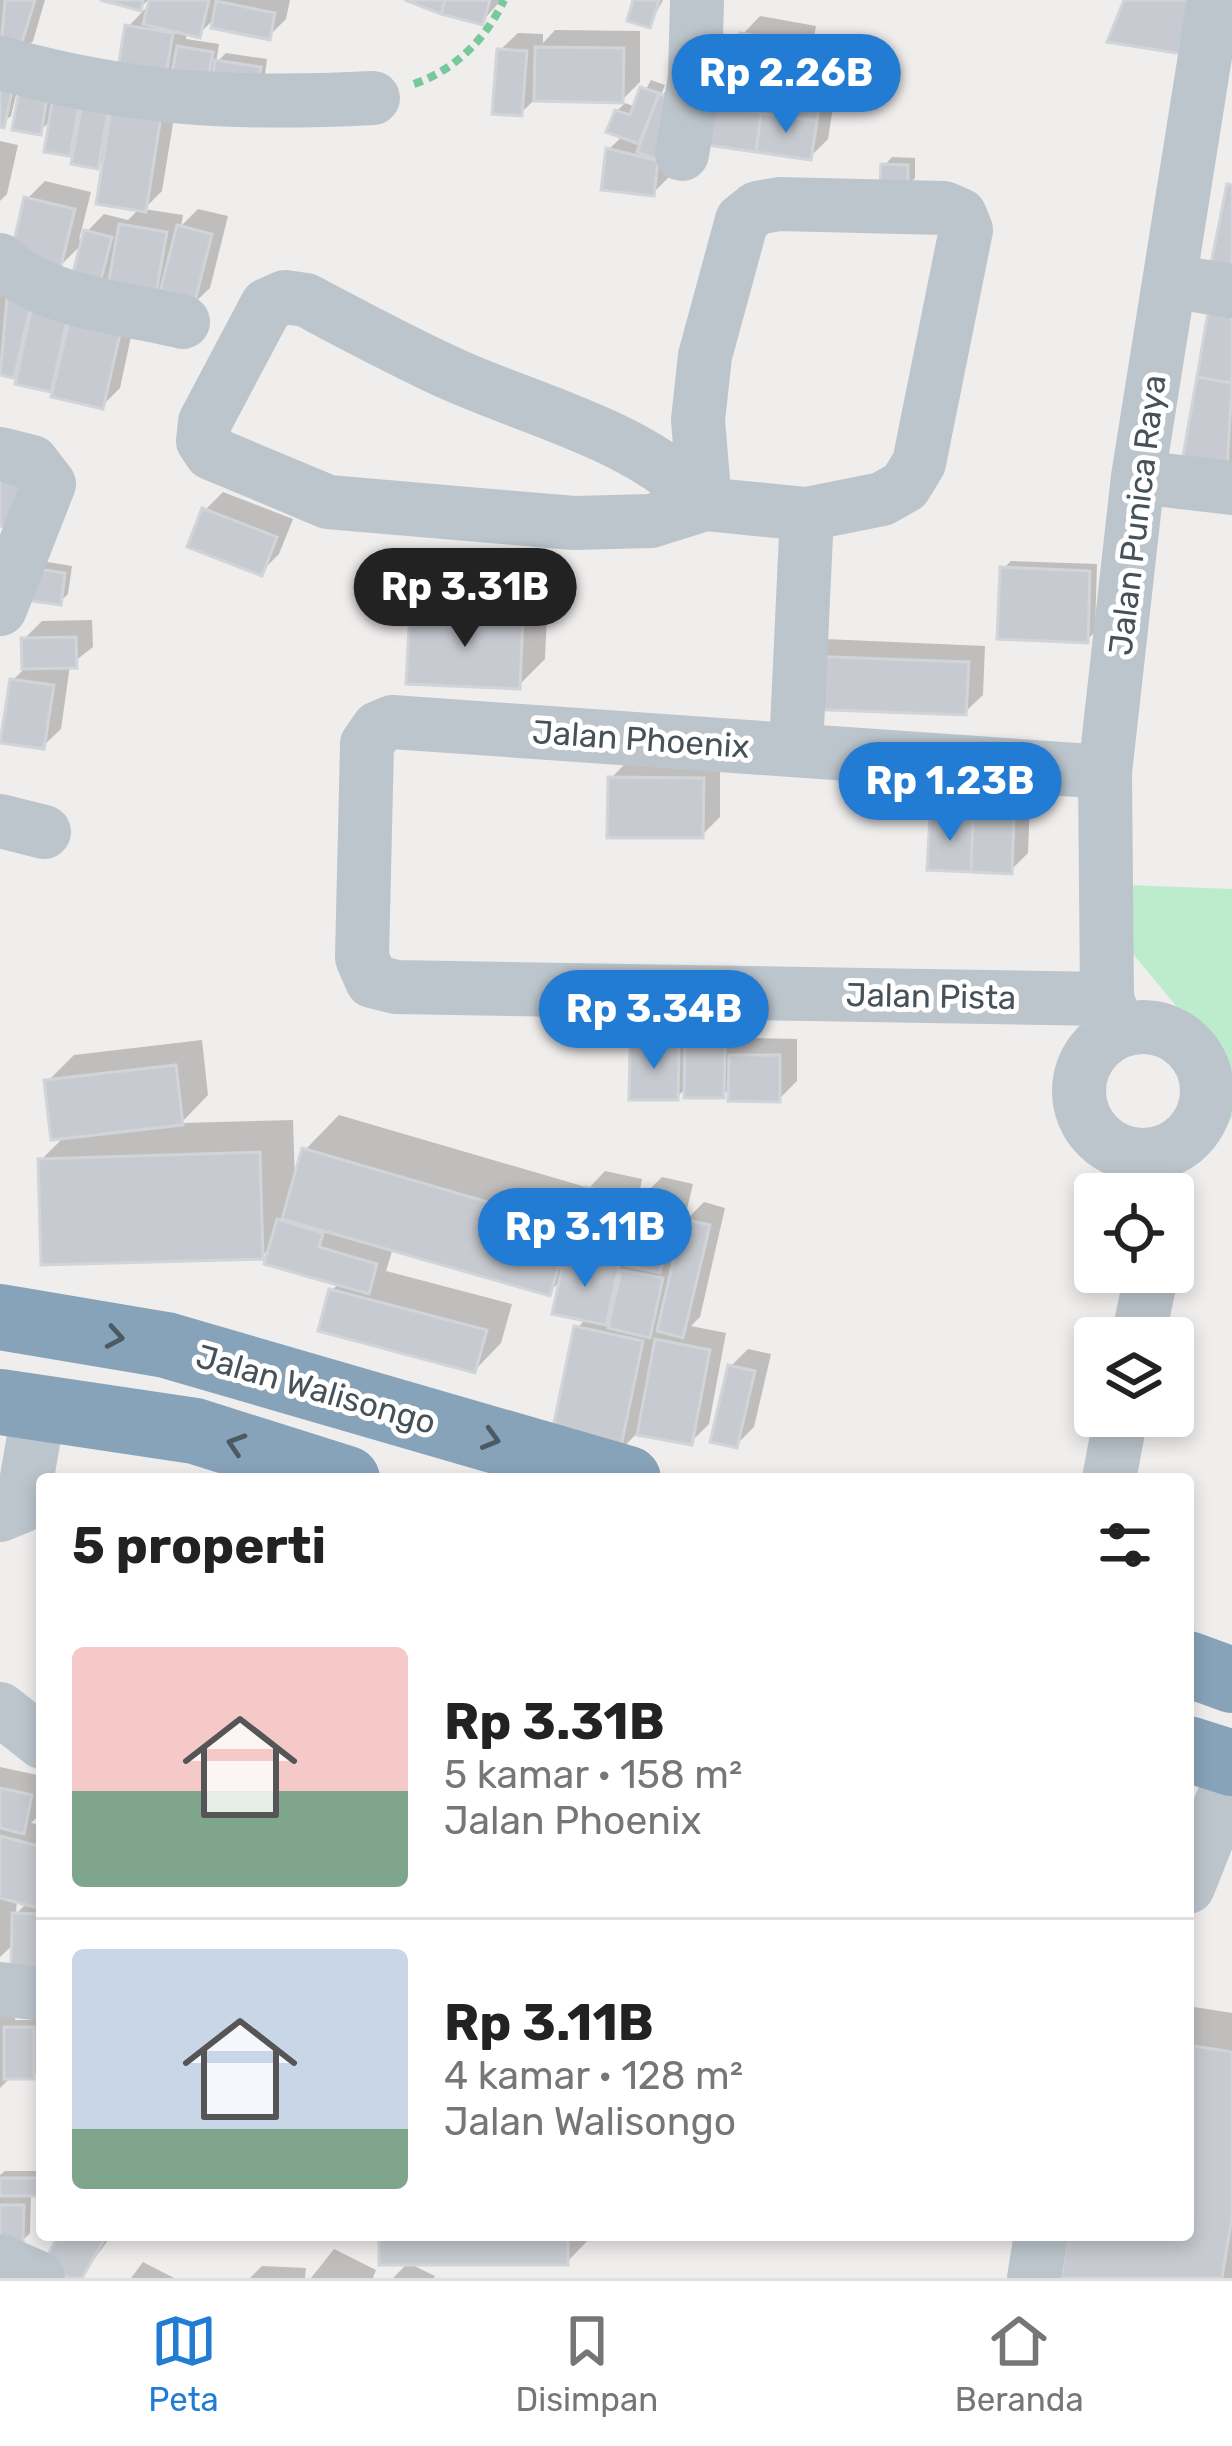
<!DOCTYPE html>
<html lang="id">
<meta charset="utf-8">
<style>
body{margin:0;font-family:Rubik,sans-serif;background:#f6f6f6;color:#222;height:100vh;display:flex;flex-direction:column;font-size:45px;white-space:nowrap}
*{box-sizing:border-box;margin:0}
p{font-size:39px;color:#767676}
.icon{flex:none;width:66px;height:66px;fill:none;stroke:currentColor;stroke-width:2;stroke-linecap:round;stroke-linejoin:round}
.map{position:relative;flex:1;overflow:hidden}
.panel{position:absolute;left:36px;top:1473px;width:1158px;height:768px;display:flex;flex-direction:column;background:#fff;border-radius:12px;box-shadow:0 6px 18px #0003}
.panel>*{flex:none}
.tools{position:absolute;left:1074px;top:1173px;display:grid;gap:24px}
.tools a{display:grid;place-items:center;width:120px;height:120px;border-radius:12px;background:#fff;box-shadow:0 6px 18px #0003;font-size:60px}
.price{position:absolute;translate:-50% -102px;padding:0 27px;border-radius:42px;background:#227cd4;color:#fff;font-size:39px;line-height:78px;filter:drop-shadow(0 3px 6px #0008)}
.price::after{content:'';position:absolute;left:50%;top:72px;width:36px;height:27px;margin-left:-18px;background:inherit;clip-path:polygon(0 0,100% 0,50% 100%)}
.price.selected{background:#222;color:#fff}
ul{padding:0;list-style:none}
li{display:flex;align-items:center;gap:36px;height:300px;padding:0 36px}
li+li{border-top:3px solid #e0e0e0}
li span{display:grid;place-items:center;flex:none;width:336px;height:240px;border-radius:12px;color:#555}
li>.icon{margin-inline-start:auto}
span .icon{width:144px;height:144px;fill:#fffc;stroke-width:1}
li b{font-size:51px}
h2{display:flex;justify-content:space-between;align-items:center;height:144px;padding:0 36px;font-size:51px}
.tab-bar{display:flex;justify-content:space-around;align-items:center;height:168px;border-top:3px solid #e0e0e0;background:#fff;font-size:33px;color:#767676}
.tab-bar a{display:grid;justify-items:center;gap:6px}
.tab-bar .selected{color:#227cd4}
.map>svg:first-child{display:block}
.green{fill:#bdeccc}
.shadow{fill:#0003;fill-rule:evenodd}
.building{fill:#c7cad0;stroke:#d1d4d8;stroke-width:3}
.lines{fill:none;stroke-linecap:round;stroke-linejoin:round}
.path{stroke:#77c89a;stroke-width:8;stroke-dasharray:9 6;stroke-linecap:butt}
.minor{stroke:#bcc5cc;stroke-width:54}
.highway{stroke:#87a3ba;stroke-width:66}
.oneway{stroke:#4c5a63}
.labels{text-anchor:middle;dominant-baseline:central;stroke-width:10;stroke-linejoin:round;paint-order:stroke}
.street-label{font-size:33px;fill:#465259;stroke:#fff}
</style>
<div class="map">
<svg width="1232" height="2278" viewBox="0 0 1232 2278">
<rect width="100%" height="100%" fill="#f0eded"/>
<path class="green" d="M1127,885l105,4v228l-6,12 -14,-80 -88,-106z"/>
<path class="shadow" d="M0,0h45l-12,41 -18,17 -15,-4z
M107,0h41l-8,8 9,2 3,-10h138l-4,19 -17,17 -53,-19 -17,17 -12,-2 -1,7 33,5 -3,19 10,-10 41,6 -3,23 -100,-3 -36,-52 17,-18z
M403,0h98l-19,22z
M636,0h27l-13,24z
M760,16l56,10 -2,11 29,5 -15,97 -18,18 -97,-79 18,-18 7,1 5,-27z
M555,30l85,1v51l-18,18 -86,-2 -15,15 -21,-63 18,-17 25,1v9z
M0,66l178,27 -16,98 -18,18 39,6 -2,11 17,-17 30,7 -18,72 -18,17 -26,-21 -12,12 -41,-22 -17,17 40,22 -16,75 -18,18 -102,-34v-93l71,12 13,-49 -25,25 -32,-68 18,-18 46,11 -12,48 25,-26 24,6 12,-12 -33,-52 -10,10 -19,-22 -9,9 -17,-34 -12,12 -18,-39 -5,-1 -6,25 -11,8z
M679,78l-8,97 -18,18 -44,-44 15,-14 -7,-24 8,-8 11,4 15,-27 14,5 -5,12z
M0,141l18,4 -11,49 -7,7z
M892,157l23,1v20l-8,8 -23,-20z
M1232,285v183l-47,-8z
M223,492l70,27 -14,35 -18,18 -56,-62z
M41,561l31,5 -4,28 -8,8 -32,-4z
M1011,561l86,3 -2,68 -8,8 -84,-71z
M439,584l109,5 -3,70 -27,27 -105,-75z
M92,620l1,27 -23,18 -9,64 -18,17 -30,-66 12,-12 -1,-29 18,-18z
M825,639l160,7 -2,49 -18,17 -160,-6z
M628,761h92v56l-18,18 -91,-57z
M950,799l80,3 -2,51 -18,18 -77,-55z
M650,1028h45v10l11,-10h35v19l9,-9 47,1v42l-18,18 -47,-13 -9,9 -35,-9 -11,11 -44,-51z
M202,1040l6,55 -27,28 112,-3 2,61 10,-31 34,-35 250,73 16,-17 37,8 -4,22 24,-24 31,7 -9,38 20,-20 21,6 -25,109 -9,9 35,7 -17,91 -18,18 -53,-10 -20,21 -41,-125 10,-10 -24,-40 -14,15 -156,-45 -7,23 126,33 -11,39 -26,27 -143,-80 8,-7 -67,-38 -11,11 -221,-96 25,-25 -18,-54 26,-26zM637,1225l-5,23 -15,-3z
M748,1349l23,5 -17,73 -18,18 -5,-79z
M0,1767l42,9 -1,37 -10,10 11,2v151l-24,-1 -3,45h26v48l-8,8h-21l-12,12v-109l14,1 1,-37 -15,14zM17,1899l11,3 -12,12z
M1188,2006l44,7v265h-168l7,-43h117z
M5,2171h37v22h-11l-1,40 -8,8 -22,-1v-65z
M63,2235h49l-32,43 -33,-16z
M382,2235h211l-26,27z
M334,2249l42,21 -3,8h-62z
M143,2262l31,16h-43z
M408,2263l27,13 -1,2h-41z
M262,2266l44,2 -1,10h-55z"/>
<path class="building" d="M5,0h30l-19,62 -16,-5z
M100,0h43l-2,11z
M149,0h60l-9,38 -57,-14z
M405,0h40l-4,14z
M445,0h45l-7,25 -42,-11z
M633,0h26l-9,28 -23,-7z
M1124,0h67l-8,54 -76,-12z
M216,1l59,12 -5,27 -59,-12z
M125,25l48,8 -8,49 -48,-8z
M740,33l60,10 -7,39 -60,-11z
M800,43l37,7 -7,38 -37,-6z
M177,46l36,6 -7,37 -36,-6z
M535,47l89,1 -1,55 -89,-2z
M497,49l30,2 -5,65 -30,-2z
M215,60l46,7 -4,27 -46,-7z
M0,75l15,2 -11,51 -4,-1z
M710,76l56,8 -5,29 -55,-7z
M21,80l28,5 -8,50 -29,-5z
M55,84l27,5 -12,67 -26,-4z
M766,84l55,8 -4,29 -56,-8z
M640,87l19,6 -20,51 -33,-12 9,-22 15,5z
M84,92l27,4 -13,73 -27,-5z
M659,94l29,10 -22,60 -29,-12z
M112,103l50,7 -16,102 -50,-8z
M706,106l55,7 -5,39 -56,-8z
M761,113l56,8 -6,39 -55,-8z
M606,148l52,13 -4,35 -53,-6z
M881,164l27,1v24l-28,-1z
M1227,184l5,1v83l-21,-4z
M24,197l51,12 -15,61 -50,-11z
M119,224l48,8 -12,67 -48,-8z
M177,225l35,9 -19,75 -35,-9z
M84,230l28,7 -15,58 -28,-7z
M7,298l24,6 -17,74 -14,-3z
M1210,301l22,4v78l-35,-6z
M33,303l36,8 -18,81 -36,-8z
M70,318l51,12 -18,79 -52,-12z
M1197,377l35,6 -5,87 -45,-8z
M0,465l43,14 -17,55 -26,-8z
M202,508l75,29 -15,39 -75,-29z
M1000,567l90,4 -2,72 -91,-4z
M30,568l35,5 -4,32 -36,-5z
M410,610l113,5 -3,74 -114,-5z
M76,637l1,31 -55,1 -1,-31z
M804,656l165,6 -3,53 -164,-6z
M10,679l44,6 -10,64 -44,-6z
M608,777l96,1 -1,60h-96z
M930,815l43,2 -2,55 -44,-2z
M973,817l41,2 -2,55 -41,-2z
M685,1044h40l-1,54h-40z
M630,1045h49l-1,55h-49z
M729,1055h51v47l-52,-1z
M176,1065l7,60 -132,15 -7,-60z
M302,1148l268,78 -20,70 -268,-77z
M260,1152l3,107 -222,6 -3,-106z
M585,1187l42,9 -12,56 -43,-9z
M642,1193l35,8 -17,72 -35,-8z
M277,1219l46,14 -4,14 58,17 -8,30 -105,-30z
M683,1219l27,6 -27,113 -26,-7z
M565,1254l54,12 -13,59 -54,-11z
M621,1270l42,8 -13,60 -42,-10z
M329,1289l158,41 -12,43 -157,-42z
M574,1326l69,15 -24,115 -69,-14z
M655,1339l55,11 -18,95 -55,-10z
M728,1365l27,6 -18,77 -27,-6z
M0,1788l32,7 -8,39 -24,-6z
M0,1836l42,11v62l-42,-11z
M12,1913l30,1v65l-31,-1z
M4,2027h30v52h-30z
M1188,2045l44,7v165l-10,61h-161l7,-43h120z
M0,2178h42v18h-42z
M0,2205h24l-1,39 -23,-1z
M59,2235l46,3 -23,40h-13l-26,-15z
M379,2235h189v30h-189z"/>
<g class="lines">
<path class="path" d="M414,84c41,-14 72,-45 90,-84"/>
<path class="minor" d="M0,63c134,37 235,42 373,35
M682,154l13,-77 2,-77
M0,260c44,43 126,48 183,62
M1170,281l62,10
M0,454l32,8 17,22 -49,125
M1138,477l94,11
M705,504l-7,-84 7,-64 37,-136 15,-12 22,-4 165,4 16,7 6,15 -47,233 -14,23 -23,13 -75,15 -102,-10 -54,17 -77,2 -246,-21 -117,-49 -8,-12 2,-19 62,-117 18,-8 21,3c49,26 97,52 148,75 83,37 188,61 251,129
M796,749l11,-235
M1105,772l-713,-50 -14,6 -11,16 -5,214 10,23 24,6 711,12
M0,821l44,11
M1079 1091a64 64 0 1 1 128 0a64 64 0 1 1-128 0Z
M1119,1031l-12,-32 -2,-227 33,-295 76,-477
M1138,1338l14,-66
M1109,1479l12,-63
M0,1515l22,-9 17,-98
M0,1709l42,33
M1188,1887l44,-111
M0,1989l42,5
M0,2261l38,17
M1034,2278l7,-43"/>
<path class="highway" d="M0,1317l166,28 462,134
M0,1402l195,29 152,48
M1188,1664l44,16
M1188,1749l44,14"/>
</g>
<defs><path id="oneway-chevron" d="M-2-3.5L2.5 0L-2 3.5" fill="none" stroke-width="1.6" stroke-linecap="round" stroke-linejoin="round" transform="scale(3)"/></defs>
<g class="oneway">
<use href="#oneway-chevron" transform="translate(115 1337) rotate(10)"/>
<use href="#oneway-chevron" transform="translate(491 1439) rotate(16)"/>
<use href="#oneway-chevron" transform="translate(236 1444) rotate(-162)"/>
</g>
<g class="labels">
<g class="street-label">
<text transform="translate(1137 515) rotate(-83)">Jalan Punica Raya</text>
<text transform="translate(641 739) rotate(4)">Jalan Phoenix</text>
<text transform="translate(931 996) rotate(1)">Jalan Pista</text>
<text transform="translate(316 1389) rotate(16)">Jalan Walisongo</text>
</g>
</g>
</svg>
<div class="tools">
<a><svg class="icon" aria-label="locate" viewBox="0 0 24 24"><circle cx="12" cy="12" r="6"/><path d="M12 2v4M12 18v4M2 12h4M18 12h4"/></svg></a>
<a><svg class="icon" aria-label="layers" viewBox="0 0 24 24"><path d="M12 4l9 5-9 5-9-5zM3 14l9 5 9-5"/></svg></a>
</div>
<b class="price" style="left:786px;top:136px">Rp 2.26B</b>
<b class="price selected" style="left:465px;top:650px">Rp 3.31B</b>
<b class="price" style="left:950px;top:844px">Rp 1.23B</b>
<b class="price" style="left:654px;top:1072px">Rp 3.34B</b>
<b class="price" style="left:585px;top:1290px">Rp 3.11B</b>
<section class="panel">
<h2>5 properti<svg class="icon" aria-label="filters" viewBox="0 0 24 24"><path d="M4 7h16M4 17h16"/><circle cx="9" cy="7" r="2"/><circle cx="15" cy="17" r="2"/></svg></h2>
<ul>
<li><span style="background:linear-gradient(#f6c9c9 60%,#7fa58c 0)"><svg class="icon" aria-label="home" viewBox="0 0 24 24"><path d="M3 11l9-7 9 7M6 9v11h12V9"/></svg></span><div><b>Rp 3.31B</b><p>5 kamar · 158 m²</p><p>Jalan Phoenix</p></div></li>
<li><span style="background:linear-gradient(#c9d6e8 75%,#7fa58c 0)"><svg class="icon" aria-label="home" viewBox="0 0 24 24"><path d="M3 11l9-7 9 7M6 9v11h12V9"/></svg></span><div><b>Rp 3.11B</b><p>4 kamar · 128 m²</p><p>Jalan Walisongo</p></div></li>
</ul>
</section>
</div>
<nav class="tab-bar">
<a class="selected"><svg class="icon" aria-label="map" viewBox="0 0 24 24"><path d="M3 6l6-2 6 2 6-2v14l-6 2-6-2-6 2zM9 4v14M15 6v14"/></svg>Peta</a>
<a><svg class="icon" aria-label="saved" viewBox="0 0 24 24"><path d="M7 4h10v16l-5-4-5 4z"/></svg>Disimpan</a>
<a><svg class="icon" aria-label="home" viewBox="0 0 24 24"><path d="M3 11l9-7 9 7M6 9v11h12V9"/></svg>Beranda</a>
</nav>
